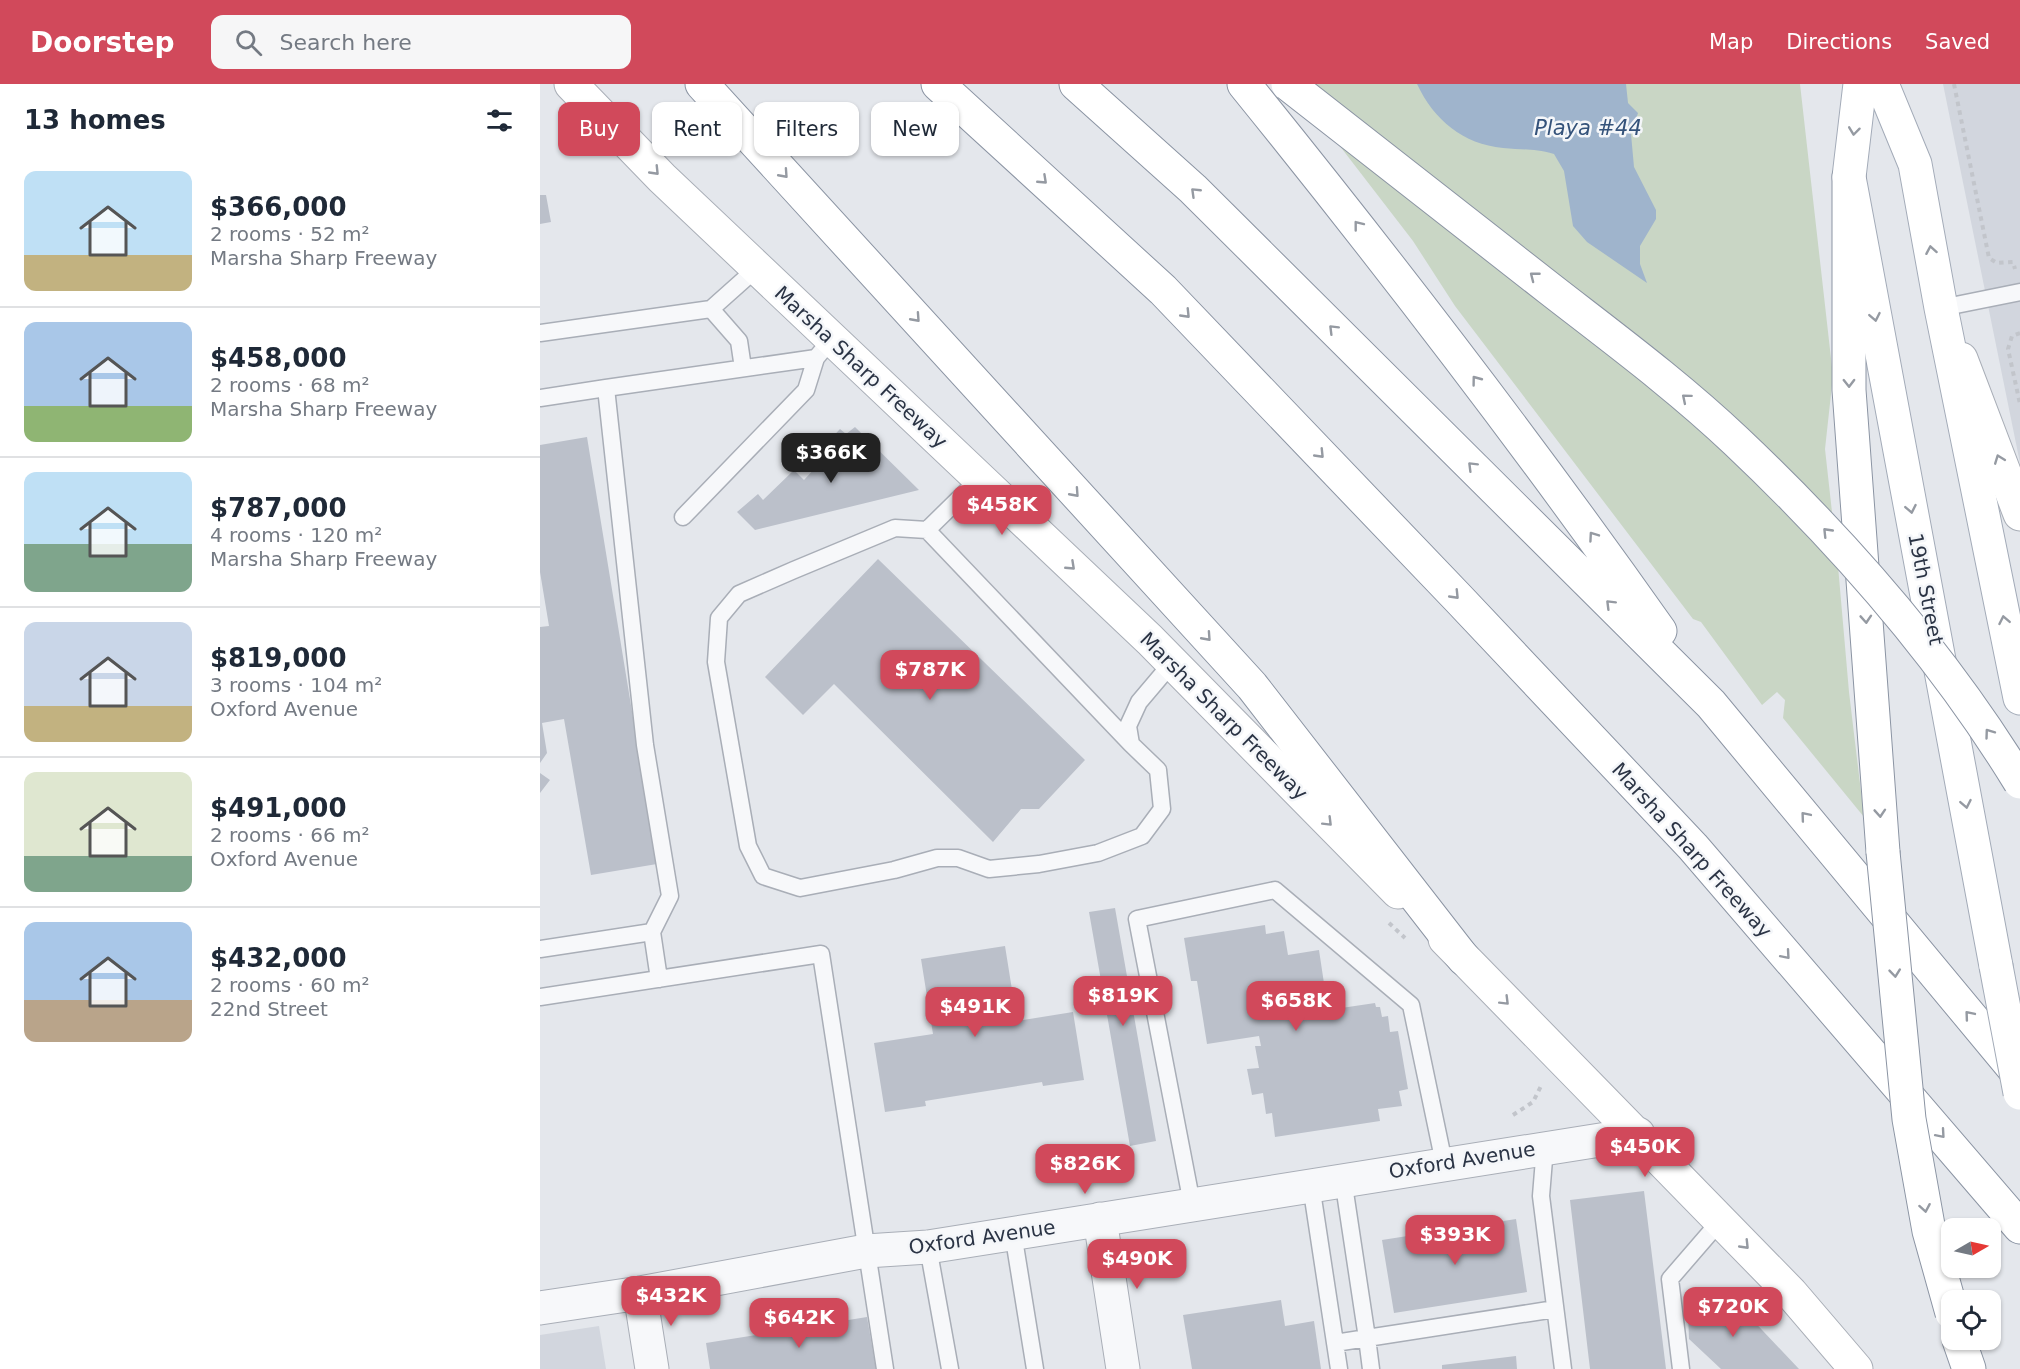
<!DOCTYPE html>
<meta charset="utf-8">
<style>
body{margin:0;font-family:"DejaVu Sans",sans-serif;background:#f6f6f7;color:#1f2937;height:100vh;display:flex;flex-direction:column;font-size:22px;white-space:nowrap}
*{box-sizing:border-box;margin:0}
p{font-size:20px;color:#747a83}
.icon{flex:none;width:33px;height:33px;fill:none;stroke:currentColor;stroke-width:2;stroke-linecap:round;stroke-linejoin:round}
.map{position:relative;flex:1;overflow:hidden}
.side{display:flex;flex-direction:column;background:#fff;width:540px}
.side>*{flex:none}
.hud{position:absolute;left:18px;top:18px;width:570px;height:54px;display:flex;gap:12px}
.needle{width:39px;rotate:81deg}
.buttons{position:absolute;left:1401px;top:1134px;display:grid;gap:12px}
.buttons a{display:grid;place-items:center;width:60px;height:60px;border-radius:12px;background:#fff;box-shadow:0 2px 4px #0004;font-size:30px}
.price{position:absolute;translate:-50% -51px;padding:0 14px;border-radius:12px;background:#d1495b;color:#fff;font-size:20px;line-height:39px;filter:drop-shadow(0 2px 3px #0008)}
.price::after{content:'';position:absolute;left:50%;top:36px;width:18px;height:14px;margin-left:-9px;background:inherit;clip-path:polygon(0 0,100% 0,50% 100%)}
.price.current{background:#222;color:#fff}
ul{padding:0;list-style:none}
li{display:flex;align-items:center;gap:18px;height:150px;padding:0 24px}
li+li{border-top:2px solid #e0e1e3}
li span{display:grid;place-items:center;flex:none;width:168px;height:120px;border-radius:12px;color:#555}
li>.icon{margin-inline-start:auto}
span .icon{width:72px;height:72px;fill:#fffc;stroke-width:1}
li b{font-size:26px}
h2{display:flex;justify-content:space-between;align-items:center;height:72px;padding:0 24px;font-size:26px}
.chip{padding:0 21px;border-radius:12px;background:#fff;box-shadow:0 2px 4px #0004;font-size:21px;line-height:54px}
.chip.current{background:#d1495b;color:#fff}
header{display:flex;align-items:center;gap:36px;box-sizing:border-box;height:84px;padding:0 30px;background:#d1495b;color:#fff}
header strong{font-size:28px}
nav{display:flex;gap:33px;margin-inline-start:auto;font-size:21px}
.search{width:420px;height:54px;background:#f6f6f7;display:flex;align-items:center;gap:15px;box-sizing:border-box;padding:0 21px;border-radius:12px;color:#747a83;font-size:22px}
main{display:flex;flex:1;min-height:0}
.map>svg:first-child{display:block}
.built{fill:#d2d6de}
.green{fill:#c9d6c5}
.water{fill:#9fb4cc}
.building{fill:#bbc0ca}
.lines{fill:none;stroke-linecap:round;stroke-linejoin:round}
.lane-casing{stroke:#a9aeb7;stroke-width:19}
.street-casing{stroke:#a9aeb7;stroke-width:35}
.secondary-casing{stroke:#a9aeb7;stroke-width:35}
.primary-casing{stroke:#a3abb8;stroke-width:35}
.highway-casing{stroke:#8b94a3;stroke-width:35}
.path{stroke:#c2c5cb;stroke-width:4;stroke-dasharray:4.5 4.5;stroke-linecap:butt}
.lane{stroke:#f7f8fa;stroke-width:16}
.street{stroke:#f7f8fa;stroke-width:33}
.secondary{stroke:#fff;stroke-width:33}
.primary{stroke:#fff;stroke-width:33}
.highway{stroke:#fff;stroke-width:33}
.primary-bridge-casing{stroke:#a3abb8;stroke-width:35;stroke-linecap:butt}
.highway-bridge-casing{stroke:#8b94a3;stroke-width:35;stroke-linecap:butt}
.primary-bridge{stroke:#fff;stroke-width:33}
.highway-bridge{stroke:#fff;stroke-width:33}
.oneway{stroke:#959aa2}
.labels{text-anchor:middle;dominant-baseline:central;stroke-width:5;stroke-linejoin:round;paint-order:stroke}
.street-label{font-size:20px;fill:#2b3445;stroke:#f4f6f9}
.water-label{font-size:21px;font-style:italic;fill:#34527a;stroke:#f4f6f9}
</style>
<header>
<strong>Doorstep</strong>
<div class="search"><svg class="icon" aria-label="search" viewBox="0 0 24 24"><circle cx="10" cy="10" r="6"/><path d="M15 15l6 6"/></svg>Search here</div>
<nav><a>Map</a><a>Directions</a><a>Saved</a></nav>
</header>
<main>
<section class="side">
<h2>13 homes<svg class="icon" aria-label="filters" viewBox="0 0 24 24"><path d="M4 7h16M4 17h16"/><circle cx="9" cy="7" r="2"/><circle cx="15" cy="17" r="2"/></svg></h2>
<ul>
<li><span style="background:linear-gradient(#bfe0f5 70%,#c2b280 0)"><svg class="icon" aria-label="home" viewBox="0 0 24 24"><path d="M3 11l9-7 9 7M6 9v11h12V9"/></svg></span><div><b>$366,000</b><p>2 rooms · 52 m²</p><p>Marsha Sharp Freeway</p></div></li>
<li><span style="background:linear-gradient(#a9c7e8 70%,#8fb573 0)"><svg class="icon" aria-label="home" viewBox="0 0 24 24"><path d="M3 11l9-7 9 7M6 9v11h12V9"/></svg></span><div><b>$458,000</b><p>2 rooms · 68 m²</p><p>Marsha Sharp Freeway</p></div></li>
<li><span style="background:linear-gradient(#bfe0f5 60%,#7fa58c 0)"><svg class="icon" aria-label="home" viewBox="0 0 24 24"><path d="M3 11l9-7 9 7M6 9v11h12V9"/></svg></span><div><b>$787,000</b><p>4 rooms · 120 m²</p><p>Marsha Sharp Freeway</p></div></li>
<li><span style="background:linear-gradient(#c9d6e8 70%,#c2b280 0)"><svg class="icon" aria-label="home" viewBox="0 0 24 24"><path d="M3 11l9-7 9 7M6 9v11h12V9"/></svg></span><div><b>$819,000</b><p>3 rooms · 104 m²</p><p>Oxford Avenue</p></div></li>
<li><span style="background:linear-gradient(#dfe7d0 70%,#7fa58c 0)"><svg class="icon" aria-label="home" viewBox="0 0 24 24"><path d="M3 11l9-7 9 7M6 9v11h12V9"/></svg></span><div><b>$491,000</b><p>2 rooms · 66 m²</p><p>Oxford Avenue</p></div></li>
<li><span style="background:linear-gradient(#a9c7e8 65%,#b9a48a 0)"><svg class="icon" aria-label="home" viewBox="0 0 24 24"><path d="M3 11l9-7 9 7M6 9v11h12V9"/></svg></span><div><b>$432,000</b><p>2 rooms · 60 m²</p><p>22nd Street</p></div></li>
</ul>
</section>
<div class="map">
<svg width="1480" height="1285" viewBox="0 0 1480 1285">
<rect width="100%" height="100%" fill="#e4e7ec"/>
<path class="built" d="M1403,0h77v379z
M59,1242l7,43h-66v-34z"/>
<path class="green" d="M752,0h508l33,292 -8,73 13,117 11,126 15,125 -81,-99 2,-18 -8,-8 -15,13 -61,-83 -8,-3 -238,-313 -42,-65z"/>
<path class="water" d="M877,0h209l2,19 10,10 -7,21 3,33 22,43v9l-16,27v18l7,19 -60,-41 -14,-16 -9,-55 -10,-17c-21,-6 -32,-4 -51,-6 -40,-4 -69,-28 -86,-64z"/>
<path class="building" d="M0,111h6l5,27 -11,2z
M315,343l64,63 -164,40 -18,-18 21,-18 5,6 31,-30 10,10 25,-27 -6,-6 17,-18 6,5z
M47,353l70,427 -66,11 -27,-156 -22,4 5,30 -7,10v-136l9,-1 -9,-54v-127z
M338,475l207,201 -46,49h-18l-28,33 -159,-158 -31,31 -38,-38z
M0,689l10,7 -10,13z
M575,824l41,233 -26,5 -41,-234z
M725,841l1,9 18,-3 4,24 31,-5 9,60 47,-7 1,4h4l2,10 6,-1 2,16 8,-1 10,58 -9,2 3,15 -24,3 2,12 -105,16 -3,-24 -6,1 -3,-21 -11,2 -5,-26 12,-1 -4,-22h6l-2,-10 -52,8 -10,-63h-6l-7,-43z
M465,862l12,75 56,-9 11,68 -41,6 -1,-4 -117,19 1,5 -41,6 -11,-69 59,-9 -12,-75z
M1104,1107l22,178h-76l-20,-169z
M976,1135l11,73 -133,21 -12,-73z
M1172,1205l31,29 3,-5 53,56h-78l-32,-30 -1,-26z
M741,1216l4,26 29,-5 7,48h-129l-9,-54z
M327,1233l9,52h-166l-4,-26z
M976,1272l1,13h-75v-4z"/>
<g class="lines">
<defs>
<path id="lane" d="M1401,224l79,-16
M171,225l28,32 4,27
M0,249l171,-24 46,-41
M0,314l66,-10
M439,395l-52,51 -32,-2 -101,42 -55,24 -20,24 -3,44 32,184 15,30 37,12 94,-18 43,-12h21l31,11 50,-5 59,-11 44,-17 20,-27 -4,-39 -27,-26 -3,-18 11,-24 33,-39
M143,433l123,-127 10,-32
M387,446l204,214
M112,848l18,-36 -25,-151 -39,-357 210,-30 16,-19
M0,865l112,-17 7,47
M0,913l281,-43 64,415
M1005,1063l-4,49 22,173
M803,1095l24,159 188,-29
M771,1101l28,184
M652,1120l-55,-285 138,-29 136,115 33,158
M473,1149l22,136
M388,1163l22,122
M795,1259l32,-5 4,31
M1141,1285l-11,-90 51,-59"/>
<path id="street" d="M560,1135l23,150
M100,1209l12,76
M0,1224l100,-15 226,-42 62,-4 710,-113"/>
<path id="secondary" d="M31,0l91,94 488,462 248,252
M1421,275l59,155
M905,855l346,354 65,76"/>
<path id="primary" d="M1320,0l-11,93 147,789
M1342,0l33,80 26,144 79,390"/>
<path id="highway" d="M162,0l550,602 212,273
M398,0l225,206 295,308 235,249 327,380
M536,0l117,105 518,515 309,372
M704,0c144,178 284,360 416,547
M1309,93v213l34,462
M1419,1256l10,29"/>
</defs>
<use href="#lane" class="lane-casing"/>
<use href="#street" class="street-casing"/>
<use href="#secondary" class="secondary-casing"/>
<use href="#primary" class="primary-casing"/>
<use href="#highway" class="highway-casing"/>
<path class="path" d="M1414,0l35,174 8,5 16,-1 2,7
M1480,249l-8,3 -4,13 12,55
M849,839l16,15
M973,1031l20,-13 9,-18"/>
<use href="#lane" class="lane"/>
<use href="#street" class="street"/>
<use href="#secondary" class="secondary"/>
<use href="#primary" class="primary"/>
<use href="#highway" class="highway"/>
<defs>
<path id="primary-bridge" d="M1456,882l24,127"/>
<path id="highway-bridge" d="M748,0c87,68 175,137 262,205 63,49 128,97 186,152 108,102 207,215 284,341
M1343,768l26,267 20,112 23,82"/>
</defs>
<use href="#primary-bridge" class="primary-bridge-casing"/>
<use href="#highway-bridge" class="highway-bridge-casing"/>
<use href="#primary-bridge" class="primary-bridge"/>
<use href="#highway-bridge" class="highway-bridge"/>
</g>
<defs><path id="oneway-chevron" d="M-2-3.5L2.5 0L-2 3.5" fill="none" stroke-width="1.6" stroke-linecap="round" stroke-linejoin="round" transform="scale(1.5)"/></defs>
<g class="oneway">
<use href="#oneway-chevron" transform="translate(1314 47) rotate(97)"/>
<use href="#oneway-chevron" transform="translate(115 87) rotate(46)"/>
<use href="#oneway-chevron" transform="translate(244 90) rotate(48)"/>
<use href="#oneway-chevron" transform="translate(503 96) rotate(43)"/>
<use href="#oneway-chevron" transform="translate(655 108) rotate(-136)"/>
<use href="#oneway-chevron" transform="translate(818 141) rotate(-128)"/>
<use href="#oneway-chevron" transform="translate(1391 166) rotate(-100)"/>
<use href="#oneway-chevron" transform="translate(994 192) rotate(-142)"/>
<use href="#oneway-chevron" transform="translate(646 230) rotate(46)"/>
<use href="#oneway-chevron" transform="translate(1335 233) rotate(79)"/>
<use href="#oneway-chevron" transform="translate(376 234) rotate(48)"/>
<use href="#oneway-chevron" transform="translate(793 245) rotate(-135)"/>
<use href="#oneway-chevron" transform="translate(936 296) rotate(-127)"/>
<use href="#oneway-chevron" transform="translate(1309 299) rotate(89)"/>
<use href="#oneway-chevron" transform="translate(1146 314) rotate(-140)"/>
<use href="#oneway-chevron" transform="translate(780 370) rotate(46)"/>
<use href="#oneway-chevron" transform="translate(1459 375) rotate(-111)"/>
<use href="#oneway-chevron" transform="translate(932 382) rotate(-135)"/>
<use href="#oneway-chevron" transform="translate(535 409) rotate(48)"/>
<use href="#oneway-chevron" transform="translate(1371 425) rotate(79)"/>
<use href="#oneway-chevron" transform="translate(1287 448) rotate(-134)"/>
<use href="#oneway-chevron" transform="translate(1053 452) rotate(-125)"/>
<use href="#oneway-chevron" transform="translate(531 482) rotate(43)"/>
<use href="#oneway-chevron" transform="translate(915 511) rotate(46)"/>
<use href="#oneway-chevron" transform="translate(1070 520) rotate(-135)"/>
<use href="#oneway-chevron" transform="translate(1326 535) rotate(86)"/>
<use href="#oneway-chevron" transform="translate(1464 536) rotate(-101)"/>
<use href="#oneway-chevron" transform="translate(667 553) rotate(48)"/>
<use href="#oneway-chevron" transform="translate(1449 649) rotate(-126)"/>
<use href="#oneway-chevron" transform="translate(1426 720) rotate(79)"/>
<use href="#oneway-chevron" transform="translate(1340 729) rotate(86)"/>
<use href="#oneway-chevron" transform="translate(1265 732) rotate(-130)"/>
<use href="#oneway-chevron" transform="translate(788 738) rotate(45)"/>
<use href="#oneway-chevron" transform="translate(1246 871) rotate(49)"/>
<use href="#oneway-chevron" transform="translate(1355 889) rotate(84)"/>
<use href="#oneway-chevron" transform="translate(965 917) rotate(45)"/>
<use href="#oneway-chevron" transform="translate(1429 931) rotate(-130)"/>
<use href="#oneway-chevron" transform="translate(1401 1050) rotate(49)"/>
<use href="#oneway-chevron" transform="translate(1385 1124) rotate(80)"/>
<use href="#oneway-chevron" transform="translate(1205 1161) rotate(46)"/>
</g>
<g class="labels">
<g class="street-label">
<text transform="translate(321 283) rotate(43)">Marsha Sharp Freeway</text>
<text transform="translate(1386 505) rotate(79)">19th Street</text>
<text transform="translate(684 632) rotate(45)">Marsha Sharp Freeway</text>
<text transform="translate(1152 766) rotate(48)">Marsha Sharp Freeway</text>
<text transform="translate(922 1076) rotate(-9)">Oxford Avenue</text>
<text transform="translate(442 1153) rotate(-8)">Oxford Avenue</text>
</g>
<g class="water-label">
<text x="1048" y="44">Playa #44</text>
</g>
</g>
</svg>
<div class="buttons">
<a><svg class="needle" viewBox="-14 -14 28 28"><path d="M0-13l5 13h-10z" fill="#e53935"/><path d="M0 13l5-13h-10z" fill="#747a83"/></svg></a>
<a><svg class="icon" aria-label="locate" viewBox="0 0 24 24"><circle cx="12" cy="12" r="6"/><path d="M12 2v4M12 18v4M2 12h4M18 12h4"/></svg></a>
</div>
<b class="price current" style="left:291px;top:400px">$366K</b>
<b class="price" style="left:462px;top:452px">$458K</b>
<b class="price" style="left:390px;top:617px">$787K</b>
<b class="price" style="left:583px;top:943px">$819K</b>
<b class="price" style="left:756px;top:948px">$658K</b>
<b class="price" style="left:435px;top:954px">$491K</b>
<b class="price" style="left:1105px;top:1094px">$450K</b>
<b class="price" style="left:545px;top:1111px">$826K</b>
<b class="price" style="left:915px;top:1182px">$393K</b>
<b class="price" style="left:597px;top:1206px">$490K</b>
<b class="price" style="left:131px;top:1243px">$432K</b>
<b class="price" style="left:1193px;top:1254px">$720K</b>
<b class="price" style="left:259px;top:1265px">$642K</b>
<div class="hud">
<a class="chip current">Buy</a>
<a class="chip">Rent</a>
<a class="chip">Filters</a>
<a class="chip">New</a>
</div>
</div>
</main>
